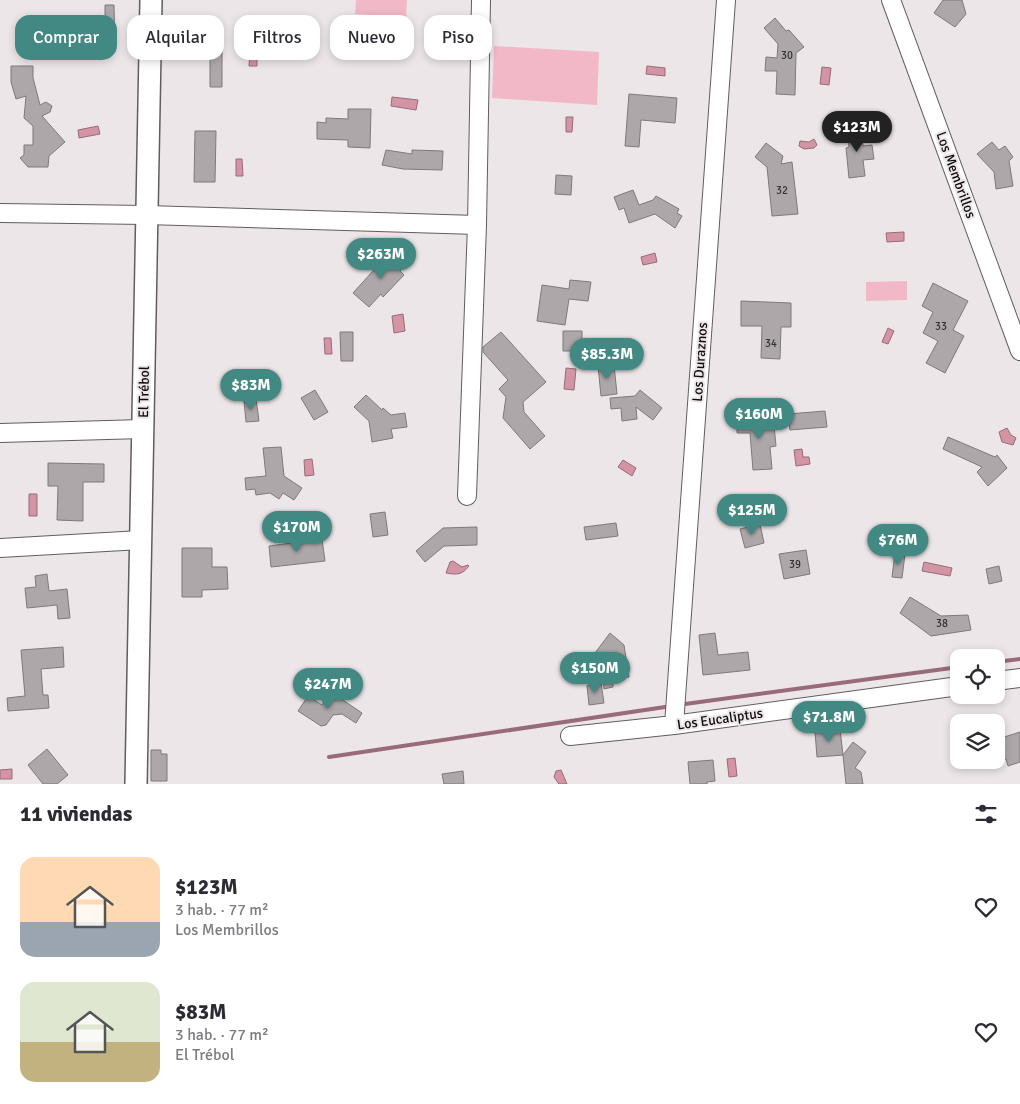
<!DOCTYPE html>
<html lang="es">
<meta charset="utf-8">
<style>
body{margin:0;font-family:Signika,sans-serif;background:#f7f7f7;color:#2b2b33;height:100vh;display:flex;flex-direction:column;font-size:19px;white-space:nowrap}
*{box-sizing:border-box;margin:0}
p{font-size:16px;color:#7c7c81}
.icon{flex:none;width:28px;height:28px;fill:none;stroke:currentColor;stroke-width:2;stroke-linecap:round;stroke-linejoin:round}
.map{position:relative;height:784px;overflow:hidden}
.sheet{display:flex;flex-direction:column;background:#fff;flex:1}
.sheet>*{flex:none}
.top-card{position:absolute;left:15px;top:15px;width:500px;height:45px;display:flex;gap:10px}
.fabs{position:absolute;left:950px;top:649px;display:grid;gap:10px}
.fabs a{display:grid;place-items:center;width:55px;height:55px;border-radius:10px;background:#fff;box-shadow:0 2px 8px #0003;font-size:25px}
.price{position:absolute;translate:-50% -42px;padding:0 11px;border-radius:18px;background:#428983;color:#fff;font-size:16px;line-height:32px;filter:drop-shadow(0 1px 2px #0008)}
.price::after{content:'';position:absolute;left:50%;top:30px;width:15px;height:11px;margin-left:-8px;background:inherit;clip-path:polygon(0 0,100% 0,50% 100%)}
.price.current{background:#222;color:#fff}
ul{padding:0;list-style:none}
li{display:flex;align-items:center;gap:15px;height:125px;padding:0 20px}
li span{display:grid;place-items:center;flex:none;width:140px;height:100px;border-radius:15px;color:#555}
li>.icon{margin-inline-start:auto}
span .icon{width:60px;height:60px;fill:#fffc;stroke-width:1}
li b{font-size:21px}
h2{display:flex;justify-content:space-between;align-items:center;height:60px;padding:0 20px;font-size:21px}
.tag{padding:0 18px;border-radius:15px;background:#fff;box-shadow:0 2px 8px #0003;font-size:18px;line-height:45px}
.tag.current{background:#428983;color:#fff}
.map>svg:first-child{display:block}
.green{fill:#f2b8c8}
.water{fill:#d394a6;stroke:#986b78}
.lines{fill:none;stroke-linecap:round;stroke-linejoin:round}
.stream{stroke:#986b78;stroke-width:4}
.building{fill:#ada7a9;stroke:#7e797a}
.minor-casing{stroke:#615d5e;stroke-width:20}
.major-casing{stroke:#615d5e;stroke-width:24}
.minor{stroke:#fff;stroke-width:18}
.major{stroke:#fff;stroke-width:21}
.labels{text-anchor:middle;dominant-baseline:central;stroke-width:4;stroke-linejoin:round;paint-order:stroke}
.number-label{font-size:11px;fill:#353232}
.street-label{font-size:14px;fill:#0d0b0b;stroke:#ece6e8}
</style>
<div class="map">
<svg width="1020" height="784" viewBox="0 0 1020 784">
<rect width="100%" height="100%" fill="#ece6e8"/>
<path class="green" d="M356,0h51l-1,17 -51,-3z
M353,25l51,3 -1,23 -51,-3z
M494,46l105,6 -2,53 -105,-7z
M907,281v19l-41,1v-19z"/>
<path class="water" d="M250,50h7v16h-8z
M647,66l18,2v8l-19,-2z
M822,67l9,1 -2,17 -9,-1z
M392,97l26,3 -2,10 -25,-4z
M566,117h7l-1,15h-6z
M98,126l2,8 -21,4 -1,-8z
M814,139l3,6 -3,3 -10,1 -5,-3 1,-5 9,1z
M236,159h6l1,17h-7z
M904,232v9l-17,1 -1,-9z
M655,253l2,9 -14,3 -2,-8z
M403,314l2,17 -11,2 -2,-17z
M888,328l6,3 -6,13 -6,-2z
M324,338h7l1,16h-7z
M566,368l10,1 -2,21 -10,-1z
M1007,428l4,7 5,3 -3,7 -11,-3 -3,-10z
M802,449l1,8h6l1,7 -14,2 -2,-16z
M312,459l2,16 -9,1 -1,-16z
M623,460l13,8 -4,8 -14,-9z
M29,494h8v22h-8z
M453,561l9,6 6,-2 1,1c-7,9 -12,9 -23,7l4,-11z
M924,562l28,6 -2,8 -28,-5z
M735,758l2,18 -8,1 -2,-18z
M12,769v10h-12v-9z
M561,770l6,14h-8l-5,-7 2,-6z"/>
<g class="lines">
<path class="stream" d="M996,662l24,-3
M685,704l274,-37
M329,757l336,-50"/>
</g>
<path class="building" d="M943,0h19l4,14 -11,13 -21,-14z
M105,5h9l1,47h-13v-14h3z
M440,17h14v11h-7l-1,3h-5l-1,7h-13v-15h8v-5h5z
M775,18l11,13 3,-1 15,17 -8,6 -1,42 -19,-1 1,-23h-12l1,-14 11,1 1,-14 -14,-16z
M57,34h26v23h-27z
M210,44h12v43h-12z
M11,66h22v12l7,27 6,-3 6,4 -2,6 -8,4 23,26 -16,14 -1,11h-20l-8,-9 4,-3v-10h9v-19l-9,-8 2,-22 -10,3 -5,-17z
M629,94l48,4 -2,25 -34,-3 -2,27 -14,-1z
M348,109h23l-1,39 -22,-1v-7l-31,-1v-17l9,1v-5l22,1z
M861,126l2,20 9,-1 2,14 -11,1 2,16 -16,2 -3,-30 3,-1 -2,-20z
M195,131h21l-1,51h-21z
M992,142l7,8 6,-4 8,11 -4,4 4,25 -17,3 -2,-17 -17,-18z
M766,143l17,13 -2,8 11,-2 6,52 -26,2 -5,-49 -12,-10z
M386,150l26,4v-4l31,1 -1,19 -39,-1 -21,-4z
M556,175l16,1 -1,19 -16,-1z
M633,190l6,15 14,-5 3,-4 23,13 -2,4 5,3 -7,12 -20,-14 -26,9 -5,-15 -5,2 -5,-13z
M391,251l15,13 -6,7 4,4 -21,22 -2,-3 -12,13 -16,-14z
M570,280l21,2 -3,19 -19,-2 -4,26 -28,-4 5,-36 27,4z
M933,283l35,18 -15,29 11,6 -19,37 -19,-10 12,-22 -15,-8 10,-21 -11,-6z
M741,301l50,2v24h-10l-1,32 -19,-1 1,-32h-21z
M563,331h19v20h-19z
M340,332h13v29h-12z
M501,332l45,50 -23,20 1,10 21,24 -15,13 -27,-31 3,-21 -7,-8 9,-9 -25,-28v-5z
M614,365l3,29 -16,2 -3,-30z
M315,390l13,22 -14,8 -13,-22z
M640,390l22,18 -9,12 -17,-13 1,12 -15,2 -1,-13 -10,1 -1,-11 25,-2z
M366,395l16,15 1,-2 8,7 14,-2 2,14 -16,2 2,9 -21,4 -3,-21 -15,-14z
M256,399l3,22 -13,1 -2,-21z
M825,411l2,16 -37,3 -2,-16z
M761,415l2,11 11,-1 2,21 -6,1 2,22 -19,1 -3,-37h-13v-15z
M948,437l47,20 2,-2 10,13 -19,18 -11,-14 5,-5 -39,-18z
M281,447l3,29 18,12 -8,12 -11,-7 -4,6 -9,-6 -14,2 -1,-6 -9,1 -1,-12 21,-2 -3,-28z
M48,463l56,1v18h-21v39l-26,-1 1,-34h-10z
M385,512l3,23 -15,2 -3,-23z
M616,523l2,13 -32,4 -2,-13z
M760,524l4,19 -19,5 -5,-19z
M477,527v18l-33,1 -19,16 -9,-11 27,-23z
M322,539l3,22 -54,6 -2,-21z
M182,548h30v19h15l1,22 -26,1v7h-20z
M806,550l4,24 -26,5 -5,-25z
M895,553l10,1 -3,24 -10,-1z
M999,566l3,15 -13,3 -3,-15z
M47,574l2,17 18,-2 3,29 -12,1 -1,-14 -30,3 -2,-20 11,-1 -1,-11z
M910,597l31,19 27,-1 3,15 -40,6 -31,-23z
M610,633l14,12 5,32 -16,2v8l-9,2 -3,-30 -6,-6z
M715,633l3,22 30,-3 2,18 -47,5 -4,-40z
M63,647l1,20 -23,2 2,26h5l1,13 -41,3 -1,-13 18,-2 -4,-46z
M601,683l3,20 -15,2 -2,-19z
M331,692l31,21 -6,10 -14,-9 -9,1 -7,10 -5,1 -23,-15 10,-15 14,9z
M840,729l3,26 -26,2 -2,-25z
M1020,732v30l-12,4 -2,-7 -7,2 -3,-8v-5l5,-2 -3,-7z
M853,742l13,10 -11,16 6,4 2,12h-17l-3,-29z
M47,749l21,26 -11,9h-14l-15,-19z
M151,750h10v4h6v27h-16z
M713,760l2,21 -8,1v2h-17l-2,-22z
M463,771l1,13h-20l-2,-10z"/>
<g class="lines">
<defs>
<path id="minor" d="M891,0l129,351
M0,213l146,2 331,10
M0,433l143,-4
M467,496l10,-271 4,-225
M0,548l141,-8
M996,681l24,-3
M674,725l52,-725
M570,736l104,-11 285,-39"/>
<path id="major" d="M136,784l15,-784"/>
</defs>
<use href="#minor" class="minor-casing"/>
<use href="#major" class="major-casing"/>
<use href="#minor" class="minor"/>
<use href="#major" class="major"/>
</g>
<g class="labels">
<g class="number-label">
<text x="787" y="55">30</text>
<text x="782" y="190">32</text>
<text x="941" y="326">33</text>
<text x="771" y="343">34</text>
<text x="795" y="564">39</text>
<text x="942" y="623">38</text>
</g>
<g class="street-label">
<text transform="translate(956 175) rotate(70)">Los Membrillos</text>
<text transform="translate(700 362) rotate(-86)">Los Duraznos</text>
<text transform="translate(144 392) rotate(-89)">El Trébol</text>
<text transform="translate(720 719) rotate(-8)">Los Eucaliptus</text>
</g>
</g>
</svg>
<div class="fabs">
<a><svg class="icon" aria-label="locate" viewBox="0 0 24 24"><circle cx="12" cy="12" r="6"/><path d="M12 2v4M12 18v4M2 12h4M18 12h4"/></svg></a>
<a><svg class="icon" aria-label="layers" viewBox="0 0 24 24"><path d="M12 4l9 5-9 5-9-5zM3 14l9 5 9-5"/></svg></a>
</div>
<b class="price current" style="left:857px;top:153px">$123M</b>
<b class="price" style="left:381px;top:280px">$263M</b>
<b class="price" style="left:607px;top:380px">$85.3M</b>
<b class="price" style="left:251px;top:411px">$83M</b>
<b class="price" style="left:759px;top:440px">$160M</b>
<b class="price" style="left:752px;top:536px">$125M</b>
<b class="price" style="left:297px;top:553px">$170M</b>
<b class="price" style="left:898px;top:566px">$76M</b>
<b class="price" style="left:595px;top:694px">$150M</b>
<b class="price" style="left:328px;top:710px">$247M</b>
<b class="price" style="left:829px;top:743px">$71.8M</b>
<div class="top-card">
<a class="tag current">Comprar</a>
<a class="tag">Alquilar</a>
<a class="tag">Filtros</a>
<a class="tag">Nuevo</a>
<a class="tag">Piso</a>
</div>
</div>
<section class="sheet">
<h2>11 viviendas<svg class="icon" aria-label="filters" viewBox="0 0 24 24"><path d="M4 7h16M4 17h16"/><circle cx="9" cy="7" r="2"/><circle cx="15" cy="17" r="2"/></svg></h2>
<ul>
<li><span style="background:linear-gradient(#ffd9b3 65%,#9aa5b1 0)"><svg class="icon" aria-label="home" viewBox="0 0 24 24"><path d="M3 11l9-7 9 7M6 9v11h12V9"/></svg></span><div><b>$123M</b><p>3 hab. · 77 m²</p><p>Los Membrillos</p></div><svg class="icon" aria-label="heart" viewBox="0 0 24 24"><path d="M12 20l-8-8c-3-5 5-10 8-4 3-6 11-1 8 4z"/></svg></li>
<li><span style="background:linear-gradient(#dfe7d0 60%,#c2b280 0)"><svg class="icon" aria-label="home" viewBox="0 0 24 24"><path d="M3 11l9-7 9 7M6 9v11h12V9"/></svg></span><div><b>$83M</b><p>3 hab. · 77 m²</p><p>El Trébol</p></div><svg class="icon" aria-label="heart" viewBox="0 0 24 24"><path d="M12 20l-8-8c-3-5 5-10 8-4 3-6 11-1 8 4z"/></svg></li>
</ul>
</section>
